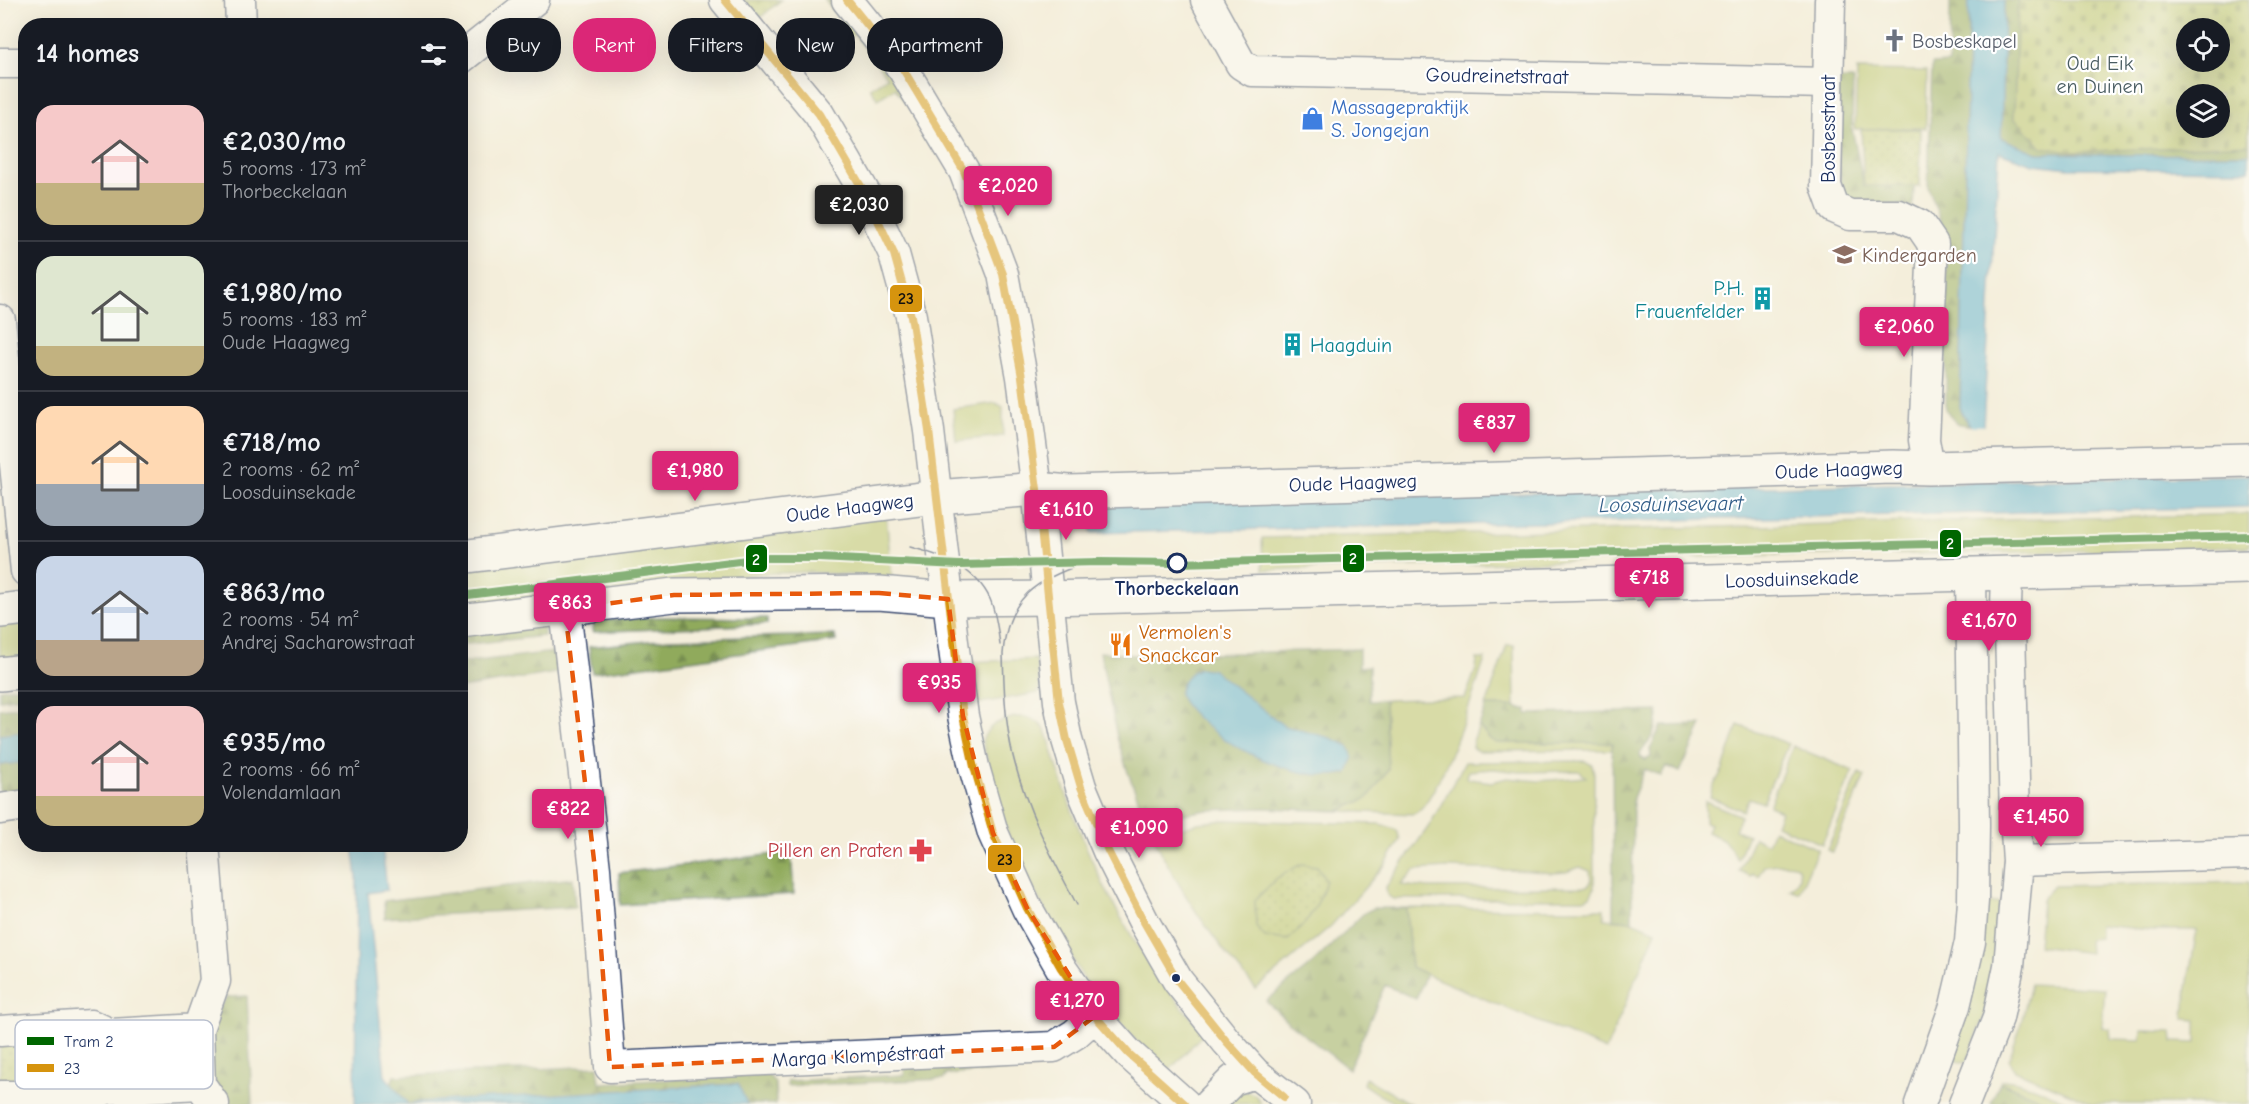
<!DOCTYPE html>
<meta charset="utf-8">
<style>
body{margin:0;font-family:"Comic Neue",sans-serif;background:#20242c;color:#f1f3f6;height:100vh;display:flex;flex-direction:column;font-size:22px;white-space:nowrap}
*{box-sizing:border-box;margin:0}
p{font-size:20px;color:#9ea1a6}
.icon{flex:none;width:33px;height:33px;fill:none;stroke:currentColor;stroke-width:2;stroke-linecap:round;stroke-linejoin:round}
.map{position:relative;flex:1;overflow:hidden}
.drawer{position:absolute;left:18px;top:18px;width:450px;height:834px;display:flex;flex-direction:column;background:#171b24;border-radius:24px;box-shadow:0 6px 24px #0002}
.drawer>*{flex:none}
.top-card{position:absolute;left:486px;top:18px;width:570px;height:54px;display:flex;gap:12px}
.buttons{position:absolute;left:2176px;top:18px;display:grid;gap:12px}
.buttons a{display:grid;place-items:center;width:54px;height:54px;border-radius:50%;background:#171b24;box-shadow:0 6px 24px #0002;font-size:30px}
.price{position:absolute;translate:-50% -51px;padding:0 14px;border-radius:6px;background:#db2777;color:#fff;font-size:20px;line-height:39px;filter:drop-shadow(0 2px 3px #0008)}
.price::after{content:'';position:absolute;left:50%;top:36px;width:18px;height:14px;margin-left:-9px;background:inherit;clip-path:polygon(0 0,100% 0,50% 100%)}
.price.active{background:#222;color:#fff}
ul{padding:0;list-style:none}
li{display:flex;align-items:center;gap:18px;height:150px;padding:0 18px}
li+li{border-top:2px solid #363941}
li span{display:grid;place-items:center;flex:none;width:168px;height:120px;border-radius:18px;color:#555}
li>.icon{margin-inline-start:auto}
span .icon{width:72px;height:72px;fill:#fffc;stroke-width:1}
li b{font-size:26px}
h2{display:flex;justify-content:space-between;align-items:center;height:72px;padding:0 18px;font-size:26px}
.tag{padding:0 21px;border-radius:24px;background:#171b24;box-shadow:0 6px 24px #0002;font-size:21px;line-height:54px}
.tag.active{background:#db2777;color:#fff}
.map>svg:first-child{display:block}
.green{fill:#b5c467;stroke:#687a62;stroke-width:1.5;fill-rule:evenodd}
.forest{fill:url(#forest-firs);stroke:#566c5d;stroke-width:1.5;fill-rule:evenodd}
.cemetery{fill:url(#cemetery-stones);stroke:#687a62;stroke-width:1.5;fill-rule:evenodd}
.park{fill:url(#park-dots);stroke:#687a62;stroke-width:1.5}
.water{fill:#5ab2d7;stroke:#3a709a;stroke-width:1.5}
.pier{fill:#f4eedb}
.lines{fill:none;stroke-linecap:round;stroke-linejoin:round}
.minor-casing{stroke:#3c4c71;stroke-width:33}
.major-casing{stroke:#3c4c71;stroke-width:36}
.minor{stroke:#fff;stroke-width:30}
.major{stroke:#fff;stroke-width:33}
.tram{stroke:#1b2f5e;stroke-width:1.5}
.bus-1-casing{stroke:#fff;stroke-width:12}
.bus-1{stroke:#d6940e;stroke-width:8}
.tram-1-casing{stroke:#fff;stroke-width:12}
.tram-1{stroke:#060;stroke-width:8}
.marked{fill:none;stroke:#e8590c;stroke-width:4.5;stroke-dasharray:12 8;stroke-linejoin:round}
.stop-dot{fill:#fff;stroke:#1b2f5e;stroke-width:3}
.bus-dot{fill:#1b2f5e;stroke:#fff;stroke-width:2}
.labels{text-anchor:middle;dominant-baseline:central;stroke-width:4.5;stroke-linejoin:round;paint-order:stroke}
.worship-label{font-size:20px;fill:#5b616d;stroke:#fff;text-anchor:start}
.park-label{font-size:20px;fill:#495c61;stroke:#fff}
.street-label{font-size:20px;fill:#1b2f5e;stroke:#fff}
.shop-label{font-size:20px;fill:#366cbe;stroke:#fff;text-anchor:start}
.education-label{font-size:20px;fill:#785e54;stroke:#fff;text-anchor:start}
.culture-label{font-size:20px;fill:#0d838f;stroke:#fff;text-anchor:end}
.stop-label{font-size:20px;font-weight:bold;fill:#1b2f5e;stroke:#fff}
.food-label{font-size:20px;fill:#c56008;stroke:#fff;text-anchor:start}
.health-label{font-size:20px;fill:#be3a42;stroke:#fff;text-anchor:end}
.water-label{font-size:21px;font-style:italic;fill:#315d88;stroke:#fff}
.key{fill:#fff;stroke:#bbc1cf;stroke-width:1.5}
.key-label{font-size:16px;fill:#1b2f5e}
.line-badge{stroke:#fff;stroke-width:2}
.badge-label{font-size:16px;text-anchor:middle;font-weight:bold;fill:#fff}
.pale-badge-label{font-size:16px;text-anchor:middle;font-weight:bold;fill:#111}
</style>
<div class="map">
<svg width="2249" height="1104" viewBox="0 0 2249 1104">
<defs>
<pattern id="forest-firs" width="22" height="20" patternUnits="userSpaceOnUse" patternTransform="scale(1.5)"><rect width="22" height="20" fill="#90aa5c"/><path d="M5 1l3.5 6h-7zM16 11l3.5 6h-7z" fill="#758b4f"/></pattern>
<pattern id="cemetery-stones" width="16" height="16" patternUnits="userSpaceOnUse" patternTransform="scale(1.5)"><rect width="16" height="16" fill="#b5c467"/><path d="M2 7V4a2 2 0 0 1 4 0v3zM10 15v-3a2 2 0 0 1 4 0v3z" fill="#92a058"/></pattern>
<pattern id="park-dots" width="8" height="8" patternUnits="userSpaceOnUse" patternTransform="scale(1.5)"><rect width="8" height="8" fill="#b5c467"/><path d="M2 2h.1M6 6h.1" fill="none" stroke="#92a058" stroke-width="1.8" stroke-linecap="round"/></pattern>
</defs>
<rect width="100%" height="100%" fill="#fff"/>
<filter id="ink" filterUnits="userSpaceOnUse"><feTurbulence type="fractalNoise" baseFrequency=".0167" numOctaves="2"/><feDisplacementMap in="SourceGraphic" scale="12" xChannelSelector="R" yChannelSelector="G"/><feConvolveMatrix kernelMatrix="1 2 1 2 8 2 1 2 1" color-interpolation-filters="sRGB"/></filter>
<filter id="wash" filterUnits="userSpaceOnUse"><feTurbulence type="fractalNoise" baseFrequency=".008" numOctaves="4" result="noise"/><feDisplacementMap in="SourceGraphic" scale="24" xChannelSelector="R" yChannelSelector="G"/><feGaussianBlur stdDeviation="1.35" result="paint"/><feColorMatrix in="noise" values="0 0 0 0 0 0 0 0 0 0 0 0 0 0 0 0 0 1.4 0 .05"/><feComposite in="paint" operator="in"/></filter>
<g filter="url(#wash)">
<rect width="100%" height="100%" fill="#f4eedb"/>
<path class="green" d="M825,0h11l53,67 22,43 -16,-22 -17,11 -8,-11 17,-11 -33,-43 -19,14 -9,-12 17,-14z
M1857,70l70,1 -1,57 -71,1z
M996,403l7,4v29l-47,5 -3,-32z
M886,513l6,65 -84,-6 -51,2 -296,35 -1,-45z
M2249,514v33l-308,7 -160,1 -518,15 -1,-32z
M25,616v45l-25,3v-45z
M1507,645h7l1,61h-29z
M1036,659l4,28 -2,6 -57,10 -5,-2 -8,-39z
M1477,659h8c-9,28 -48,148 -72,155l-75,-3 30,-13 20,-28 -3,-70 80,-2 11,-29z
M1015,717c14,-1 25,4 32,16 26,89 53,159 106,236 15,23 34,43 51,64l-37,40 -26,-26 -55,-64 -73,-130 -31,-112c7,-18 16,-19 33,-24z
M1738,725l50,19 -25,59 -14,-5 -6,13 -33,-14 2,-8 11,-20z
M1479,726l11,13 6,4 116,-1 1,8 -135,1 -6,-3 1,-7z
M1793,746l60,25 -31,73 -46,-19 5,-14 -12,-5z
M1585,761l7,4 2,8v116l-4,7 -6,3h-191l-6,-4 -1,-8 43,-61 36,-64zM1494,769l25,3 60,-1 7,6 -47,4 -32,-3 -15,4 -23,-3 -2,-2 2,-6zM1580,867l10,4 1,11 -3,4 -5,1 -155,1 -27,-3 14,-15 33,-2 85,3 19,2 14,-1z
M1859,773l6,3 -33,76 -5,-2z
M1705,801l36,15 -6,14 13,5 -10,24 -15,-20 -16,-7 3,-8 -5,-2z
M1226,820l155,4 16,6 3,10 -15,25 -54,61 -75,63c-43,-48 -75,-95 -103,-153l45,-13z
M1773,830l45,19 -19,44 -9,-4c9,-6 12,-13 7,-23 -9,-3 -23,-2 -33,0l-6,10 -5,-3 -2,3 -12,-5 15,-34 13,7z
M2249,882v222h-155l-79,-34 -6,-11 10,-28 12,-47 74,4 -3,40 8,1 1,10 30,1 1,-9 30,1 1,10 23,1v-23l-12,-1 2,-26 11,-63h-45l-53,-5v13l-10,1 1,14 -52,-7 4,-46 3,-5 8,-9z
M1985,903h20l-15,98 -23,61 -6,1 -9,-5z
M1406,908l198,1v10l28,2 24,10 -50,119 -195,-82z
M1365,1078l46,26c-20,0 -31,-8 -48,-20z
M2001,1080c25,1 48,14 71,24h-20l-52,-22z
M1238,1091c13,0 18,2 23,13h-37z"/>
<path class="forest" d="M1950,0h19l-9,410 10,16 -14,-3 -10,-13 1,-165 -2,-12 -17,-46 4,-123 17,-1z
M2004,0h14l-4,118 56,34 179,-8v10l-119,1 -94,-2 -35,-15z
M1836,79h17l-1,50 12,56 50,1 -1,21 -63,-6 -9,-5z
M659,617l108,1v6l-174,8 1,-11z
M544,623v13l-83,9 -1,-12z
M835,635l1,6 -244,32 -3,-26 80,-8z
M1359,649v18l10,-1v35l16,-1 3,70 -20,28 -30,13 -75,-3 -55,2 -30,5 -30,10 -21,-55 -10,-33 -17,-85 48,4zM1184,680l106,49 40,9 4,37c-49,-5 -89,-18 -128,-50 -11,-10 -20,-17 -27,-31z
M561,651l1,21 -101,16v-25z
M25,686v10l-25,4v-11z
M25,706v26l-25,3v-26z
M1486,706h29l5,3h7v5l131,-3c0,16 -7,30 -18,42l1,5 4,2 6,-3 -1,-8 11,-23 41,-1 -22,47 -14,-6 -5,10 -16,-7 -12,29 -1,123 -19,-2 -1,-176h-116l-6,-4 -11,-13z
M25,762v38l-25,3v-38z
M791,852l3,42 -174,11 -1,-32z
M573,878l2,29 -190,11 -1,-17z
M1374,908h32l5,59 15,7 -10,25 -31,-14 -36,84 -59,-45 -24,-23 46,-37 52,-51z
M247,996l5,108h-29l-12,-12 -4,-69 20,-26z
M1047,1056v11l-100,8 -3,4 -157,7v-5l117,-6 1,-11z
M598,1066l2,17 167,-9 8,8 1,22h-29l-9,-20 -330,20 -17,-20 3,-8z
M2000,1082l52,22h-61z"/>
<path class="cemetery" d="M2018,0h231v144l-179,8 -28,-5 -28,-29zM2187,28h33v34h-33zM2187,94h33v34h-33z"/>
<path class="park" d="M737,0h44l-26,22z
M1861,129h60l-1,57h-56z
M1301,864l16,2 9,14c-7,25 -18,43 -38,60l-23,-3 -9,-10 -1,-27 22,-22z
M68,1030l29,12 3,40 -100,17v-65z"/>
<path class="water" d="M1969,0h35l-3,138 35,15 94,2 119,-1v16l-180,-2 -36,-4 -34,-12 -16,274v55l266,-6v32l-1158,26 -2,-29 882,-22 -1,-56 -10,-16z
M1200,668l13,2 71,56 46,12 14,6 5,4 4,10 -5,14c-45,17 -149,-35 -169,-78 4,-13 8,-21 21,-26z
M25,732v30l-25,3v-30z
M353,845h29l5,45 -19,3 17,183 23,28h-53l2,-227z
M738,1084l9,20h-338l11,-2z"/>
<path class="pier" d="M1967,426h19v52l-18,1z"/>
</g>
<g filter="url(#ink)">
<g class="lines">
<defs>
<path id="minor" d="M240,0l1,26
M725,0l94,114 47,81 28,59 17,62 18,115 24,211 10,74 11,51 19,66 34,75 34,60 34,48 34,38 56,50
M847,0l56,69 61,102 39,103 19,103 15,112 22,213 8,38 14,47 27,64 36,71 34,59 49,61 28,31 40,31
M1206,0l35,64 11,7 575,12
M1830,0l-4,186 8,22 16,7h49l21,10 13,19 -9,196 5,28
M460,59l74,-59
M0,63h26
M0,320l26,251
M565,609l30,260 15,198 444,-20 21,-13 20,-18
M0,809l26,-4
M204,844l11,137 -17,48 2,55 14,20
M2018,861l231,-7
M0,1031l91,-6 20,9 87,-5
M0,1096h89l18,-7 93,-5
M1209,1104l24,-24 22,-7
M1920,1104l35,-98 15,-64 3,-41 1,-76 -3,-252
M1964,1104l34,-86 11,-52 9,-105 -3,-44 -5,-187 -4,-24 1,-32"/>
<path id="major" d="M460,557l476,-60 101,-8 32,3 824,-25 36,1 320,-8
M0,611l26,-3
M460,621l214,-26 205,-2 69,6 99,-1 1202,-31
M0,674l26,-3"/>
</defs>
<use href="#minor" class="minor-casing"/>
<use href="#major" class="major-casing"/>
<use href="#minor" class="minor"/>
<use href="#major" class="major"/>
<path class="tram" d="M910,547c31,8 66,21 80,52 6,14 8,31 10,46
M1077,905c-25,-47 -51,-96 -64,-149 -8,-32 -9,-69 -10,-102 4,-56 33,-75 83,-91"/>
<defs>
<path id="bus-1" d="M725,0l94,114 47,81 28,59 17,62 18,115 34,285 11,51 19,66 34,75 34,60 34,48 34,38 56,50
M847,0l56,69 61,102 39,103 19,103 15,112 22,213 8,38 14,47 27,64 36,71 34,59 49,61 28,31 29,24"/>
</defs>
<use href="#bus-1" class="bus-1-casing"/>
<use href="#bus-1" class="bus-1"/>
<defs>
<path id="tram-1" d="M460,596l303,-38h56l140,7 141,-3 77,1 1072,-27"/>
</defs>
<use href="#tram-1" class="tram-1-casing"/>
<use href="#tram-1" class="tram-1"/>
</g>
</g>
<path d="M0 0H2249V1104H0ZM879,593l69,6 15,117 30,117 34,75 68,108 -41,31 -444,20 -15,-198 -30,-260 109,-14z" fill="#f4eedb" fill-opacity=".55" fill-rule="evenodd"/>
<path class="marked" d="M879,593l69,6 15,117 30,117 34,75 68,108 -41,31 -444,20 -15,-198 -30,-260 109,-14z"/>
<defs>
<symbol id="church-bare" viewBox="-9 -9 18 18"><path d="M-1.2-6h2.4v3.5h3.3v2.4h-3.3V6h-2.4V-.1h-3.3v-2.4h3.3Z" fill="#6b7280" stroke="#fff" stroke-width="2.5" paint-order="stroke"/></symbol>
<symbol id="shop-bare" viewBox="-9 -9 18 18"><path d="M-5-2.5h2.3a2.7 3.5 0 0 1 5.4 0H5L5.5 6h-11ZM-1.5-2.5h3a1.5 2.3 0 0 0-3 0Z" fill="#3f7fe0" stroke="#fff" stroke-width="2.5" paint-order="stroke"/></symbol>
<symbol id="school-bare" viewBox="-9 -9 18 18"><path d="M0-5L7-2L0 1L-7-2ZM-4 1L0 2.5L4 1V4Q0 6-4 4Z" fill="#8d6e63" stroke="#fff" stroke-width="2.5" paint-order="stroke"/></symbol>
<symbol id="building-bare" viewBox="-9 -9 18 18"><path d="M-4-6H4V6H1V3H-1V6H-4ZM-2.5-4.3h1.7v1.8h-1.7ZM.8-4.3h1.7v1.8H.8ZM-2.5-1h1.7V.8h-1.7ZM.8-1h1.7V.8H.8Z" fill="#0f9aa8" stroke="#fff" stroke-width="2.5" paint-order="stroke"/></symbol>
<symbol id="restaurant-bare" viewBox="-9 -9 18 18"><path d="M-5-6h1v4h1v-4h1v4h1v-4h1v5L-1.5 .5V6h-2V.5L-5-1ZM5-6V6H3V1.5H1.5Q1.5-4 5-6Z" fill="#e8710a" stroke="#fff" stroke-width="2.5" paint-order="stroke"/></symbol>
<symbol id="pharmacy-bare" viewBox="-9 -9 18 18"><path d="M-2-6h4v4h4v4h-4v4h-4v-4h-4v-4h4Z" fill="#e0444e" stroke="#fff" stroke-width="2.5" paint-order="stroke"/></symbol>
</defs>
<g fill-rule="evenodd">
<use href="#church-bare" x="1878" y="24" width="33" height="33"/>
<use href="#shop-bare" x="1296" y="102" width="33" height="33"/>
<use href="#school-bare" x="1828" y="238" width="33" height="33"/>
<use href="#building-bare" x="1746" y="282" width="33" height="33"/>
<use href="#building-bare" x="1276" y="328" width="33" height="33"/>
<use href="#restaurant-bare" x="1104" y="628" width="33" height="33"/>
<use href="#pharmacy-bare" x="904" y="834" width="33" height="33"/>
</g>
<circle class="stop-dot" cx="1177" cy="563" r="9"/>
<circle class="bus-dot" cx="1176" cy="978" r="5"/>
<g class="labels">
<g class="worship-label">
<text x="1912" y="41">Bosbeskapel</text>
</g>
<g class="park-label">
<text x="2100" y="63">Oud Eik<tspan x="2100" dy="23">en Duinen</tspan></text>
</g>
<g class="street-label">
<text transform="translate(1497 76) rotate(1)">Goudreinetstraat</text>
<text transform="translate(1828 129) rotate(-90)">Bosbesstraat</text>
<text transform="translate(1839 470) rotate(-2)">Oude Haagweg</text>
<text transform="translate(1353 483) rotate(-2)">Oude Haagweg</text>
<text transform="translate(850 508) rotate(-7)">Oude Haagweg</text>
<text transform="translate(1792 579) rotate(-2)">Loosduinsekade</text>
<text transform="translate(858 1056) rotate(-3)">Marga Klompéstraat</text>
</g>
<g class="shop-label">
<text x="1331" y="107">Massagepraktijk<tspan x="1331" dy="23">S. Jongejan</tspan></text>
</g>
<g class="education-label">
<text x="1862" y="255">Kindergarden</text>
</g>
<g class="culture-label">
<text x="1744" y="288">P.H.<tspan x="1744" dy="23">Frauenfelder</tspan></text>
<text x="1310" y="345" text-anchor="start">Haagduin</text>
</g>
<g class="stop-label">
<text x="1177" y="588">Thorbeckelaan</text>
</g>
<g class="food-label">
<text x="1139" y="632">Vermolen's<tspan x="1139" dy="23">Snackcar</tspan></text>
</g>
<g class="health-label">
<text x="903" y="850">Pillen en Praten</text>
</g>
<g class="water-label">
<text transform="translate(1671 504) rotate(-1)">Loosduinsevaart</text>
</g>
</g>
<rect x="15" y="1020" width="198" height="69" rx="9" class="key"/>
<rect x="27" y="1037" width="27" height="8" fill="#060"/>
<rect x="27" y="1064" width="27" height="8" fill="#d6940e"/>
<g class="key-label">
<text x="64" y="1047">Tram 2</text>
<text x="64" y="1074">23</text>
</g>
<g class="line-badge">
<rect x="889" y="284" width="34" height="29" rx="6" fill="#d6940e"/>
<rect x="1939" y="529" width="23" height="29" rx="6" fill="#060"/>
<rect x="1342" y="544" width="23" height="29" rx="6" fill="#060"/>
<rect x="745" y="544" width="23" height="29" rx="6" fill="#060"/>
<rect x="987" y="844" width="35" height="29" rx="6" fill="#d6940e"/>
</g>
<g class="badge-label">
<text x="1950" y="549">2</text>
<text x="1353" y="564">2</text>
<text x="756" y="565">2</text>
</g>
<g class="pale-badge-label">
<text x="906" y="304">23</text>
<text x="1005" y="865">23</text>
</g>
</svg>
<div class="buttons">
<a><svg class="icon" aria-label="locate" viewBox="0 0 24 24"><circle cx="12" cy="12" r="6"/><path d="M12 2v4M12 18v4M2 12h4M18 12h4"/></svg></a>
<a><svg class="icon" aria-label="layers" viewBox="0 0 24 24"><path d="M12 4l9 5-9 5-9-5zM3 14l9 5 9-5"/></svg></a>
</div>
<b class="price" style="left:1008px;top:217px">€2,020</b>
<b class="price active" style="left:859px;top:236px">€2,030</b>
<b class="price" style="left:1904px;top:358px">€2,060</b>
<b class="price" style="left:1494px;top:454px">€837</b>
<b class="price" style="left:695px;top:502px">€1,980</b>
<b class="price" style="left:1066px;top:541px">€1,610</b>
<b class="price" style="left:1649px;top:609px">€718</b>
<b class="price" style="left:570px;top:634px">€863</b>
<b class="price" style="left:1989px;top:652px">€1,670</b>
<b class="price" style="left:939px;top:714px">€935</b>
<b class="price" style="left:568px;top:840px">€822</b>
<b class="price" style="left:2041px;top:848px">€1,450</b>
<b class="price" style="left:1139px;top:859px">€1,090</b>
<b class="price" style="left:1077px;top:1032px">€1,270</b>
<div class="top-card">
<a class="tag">Buy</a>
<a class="tag active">Rent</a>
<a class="tag">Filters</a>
<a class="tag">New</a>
<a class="tag">Apartment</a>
</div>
<section class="drawer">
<h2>14 homes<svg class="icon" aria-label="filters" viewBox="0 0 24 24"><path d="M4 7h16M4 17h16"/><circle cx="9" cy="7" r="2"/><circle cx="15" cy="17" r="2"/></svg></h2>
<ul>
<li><span style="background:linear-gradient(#f6c9c9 65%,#c2b280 0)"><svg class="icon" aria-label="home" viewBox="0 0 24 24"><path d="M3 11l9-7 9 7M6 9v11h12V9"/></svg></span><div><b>€2,030/mo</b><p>5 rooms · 173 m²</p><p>Thorbeckelaan</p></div></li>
<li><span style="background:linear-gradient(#dfe7d0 75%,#c2b280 0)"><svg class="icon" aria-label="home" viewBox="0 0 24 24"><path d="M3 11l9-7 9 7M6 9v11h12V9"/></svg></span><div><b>€1,980/mo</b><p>5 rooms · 183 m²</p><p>Oude Haagweg</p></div></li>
<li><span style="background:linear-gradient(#ffd9b3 65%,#9aa5b1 0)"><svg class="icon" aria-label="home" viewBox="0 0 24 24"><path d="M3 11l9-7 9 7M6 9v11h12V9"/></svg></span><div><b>€718/mo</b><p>2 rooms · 62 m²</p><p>Loosduinsekade</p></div></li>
<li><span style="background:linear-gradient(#c9d6e8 70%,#b9a48a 0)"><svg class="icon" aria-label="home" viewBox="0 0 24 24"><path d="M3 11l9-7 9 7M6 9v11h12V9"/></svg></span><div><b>€863/mo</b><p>2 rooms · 54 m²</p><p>Andrej Sacharowstraat</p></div></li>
<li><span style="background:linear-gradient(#f6c9c9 75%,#c2b280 0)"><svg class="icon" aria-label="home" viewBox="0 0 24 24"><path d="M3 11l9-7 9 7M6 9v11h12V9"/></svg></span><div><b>€935/mo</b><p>2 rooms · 66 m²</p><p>Volendamlaan</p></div></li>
</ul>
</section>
</div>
